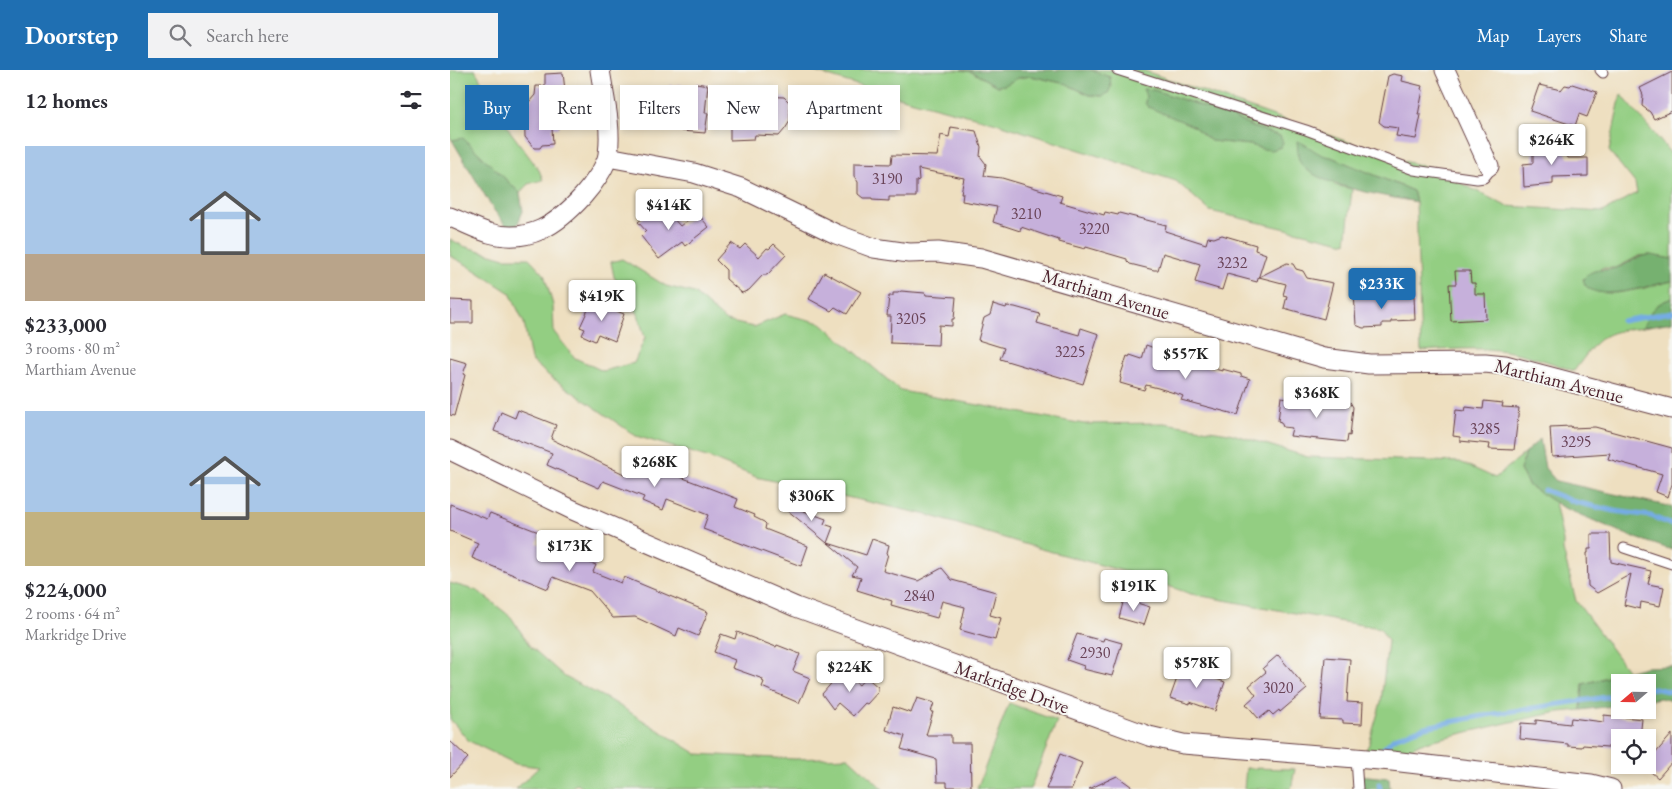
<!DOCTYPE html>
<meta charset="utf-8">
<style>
body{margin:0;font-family:"EB Garamond",serif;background:#f2f2f3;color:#2b2b33;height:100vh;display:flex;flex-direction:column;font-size:19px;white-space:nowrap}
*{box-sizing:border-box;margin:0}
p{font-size:16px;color:#7c7c81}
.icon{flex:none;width:28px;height:28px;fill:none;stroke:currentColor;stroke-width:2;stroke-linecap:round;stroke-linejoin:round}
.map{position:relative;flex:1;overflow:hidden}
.panel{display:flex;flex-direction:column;background:#fff;width:450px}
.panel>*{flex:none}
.guide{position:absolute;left:15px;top:15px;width:475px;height:45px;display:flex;gap:10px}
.needle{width:32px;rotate:250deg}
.fabs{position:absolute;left:1161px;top:604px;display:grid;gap:10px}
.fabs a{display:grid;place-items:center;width:45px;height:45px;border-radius:0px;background:#fff;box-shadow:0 2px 8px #0003;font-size:25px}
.price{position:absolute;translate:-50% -42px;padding:0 11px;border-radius:5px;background:#fff;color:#222;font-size:16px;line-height:32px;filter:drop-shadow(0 1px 2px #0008)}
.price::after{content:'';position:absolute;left:50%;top:30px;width:15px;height:11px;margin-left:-8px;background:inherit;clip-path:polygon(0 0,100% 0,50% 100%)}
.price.current{background:#1f6fb2;color:#fff}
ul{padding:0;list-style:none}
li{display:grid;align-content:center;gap:10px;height:265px;padding:0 25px}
li span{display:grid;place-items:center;height:155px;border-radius:0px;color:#555}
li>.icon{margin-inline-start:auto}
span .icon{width:90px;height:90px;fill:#fffc;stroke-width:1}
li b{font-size:21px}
h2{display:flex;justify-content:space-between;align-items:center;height:60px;padding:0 25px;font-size:21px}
.pill{padding:0 18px;border-radius:0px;background:#fff;box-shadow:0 2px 8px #0003;font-size:18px;line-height:45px}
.pill.current{background:#1f6fb2;color:#fff}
header{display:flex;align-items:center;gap:30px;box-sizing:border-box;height:70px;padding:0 25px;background:#1f6fb2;color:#fff}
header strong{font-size:24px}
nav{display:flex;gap:28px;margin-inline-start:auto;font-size:18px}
.search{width:350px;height:45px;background:#f2f2f3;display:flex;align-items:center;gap:12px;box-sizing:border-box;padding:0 18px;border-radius:0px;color:#7c7c81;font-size:19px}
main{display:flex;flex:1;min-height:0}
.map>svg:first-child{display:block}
.green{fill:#93ce82;stroke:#6e7656;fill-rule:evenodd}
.forest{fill:#76b170;stroke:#60684e}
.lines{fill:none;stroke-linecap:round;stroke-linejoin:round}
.stream{stroke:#75ace4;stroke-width:5}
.building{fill:#c6b0db}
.service-casing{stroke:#633c41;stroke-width:11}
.minor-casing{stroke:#633c41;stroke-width:21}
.service{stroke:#fff;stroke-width:9}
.minor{stroke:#fff;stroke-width:19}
.labels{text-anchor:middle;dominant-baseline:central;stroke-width:4;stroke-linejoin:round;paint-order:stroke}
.number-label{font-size:16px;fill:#694357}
.street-label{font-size:19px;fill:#4a1f2b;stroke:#f6f6f2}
</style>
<header>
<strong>Doorstep</strong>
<div class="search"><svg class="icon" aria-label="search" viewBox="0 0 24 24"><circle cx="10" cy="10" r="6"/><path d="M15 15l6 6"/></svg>Search here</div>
<nav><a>Map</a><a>Layers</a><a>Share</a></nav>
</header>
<main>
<section class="panel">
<h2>12 homes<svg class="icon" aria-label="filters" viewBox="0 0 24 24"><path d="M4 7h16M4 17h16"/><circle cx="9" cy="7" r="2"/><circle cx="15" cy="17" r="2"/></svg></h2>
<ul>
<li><span style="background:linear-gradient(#a9c7e8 70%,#b9a48a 0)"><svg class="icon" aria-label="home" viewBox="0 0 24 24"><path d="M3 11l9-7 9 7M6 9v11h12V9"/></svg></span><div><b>$233,000</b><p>3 rooms · 80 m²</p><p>Marthiam Avenue</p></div></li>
<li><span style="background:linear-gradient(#a9c7e8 65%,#c2b280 0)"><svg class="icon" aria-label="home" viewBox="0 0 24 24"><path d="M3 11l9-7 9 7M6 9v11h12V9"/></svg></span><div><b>$224,000</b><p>2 rooms · 64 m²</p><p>Markridge Drive</p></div></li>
</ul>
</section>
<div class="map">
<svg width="1222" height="719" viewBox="0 0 1222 719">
<rect width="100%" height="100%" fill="#f6f6f2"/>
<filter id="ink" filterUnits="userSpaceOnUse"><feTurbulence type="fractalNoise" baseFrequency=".02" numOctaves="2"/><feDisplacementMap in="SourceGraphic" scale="10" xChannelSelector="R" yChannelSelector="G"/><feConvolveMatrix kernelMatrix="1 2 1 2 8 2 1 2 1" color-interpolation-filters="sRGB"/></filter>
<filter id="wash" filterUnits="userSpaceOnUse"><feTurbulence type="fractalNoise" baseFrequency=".0096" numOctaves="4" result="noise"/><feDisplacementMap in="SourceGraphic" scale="20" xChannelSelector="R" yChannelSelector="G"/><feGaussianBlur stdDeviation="1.12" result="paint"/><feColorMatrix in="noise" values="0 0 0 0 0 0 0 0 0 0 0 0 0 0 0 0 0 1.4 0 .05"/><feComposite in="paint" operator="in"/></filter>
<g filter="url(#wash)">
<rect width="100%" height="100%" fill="#eedfc0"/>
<path class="green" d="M2,0h23l35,61 29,39 4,10 -15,4 -8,9 -57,-54 -11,1 -2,-2v-67z
M359,0h152l11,2 25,14 8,-1 13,-7 13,-2 35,8 24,11 12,1 6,-3 2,-16 -19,-7h51l258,90 31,8 75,38 97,6 34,-19 -2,-10 -26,-32 12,-57 51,61v104l-22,-4 -11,1 -23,12h-15l-4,24 20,1 28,-5 27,-7v17c-18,7 -21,11 -29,29 -44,6 -43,9 -69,44 -30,-11 -59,-21 -90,-22 -21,-1 -42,1 -63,2l-5,-149 -3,-11 -82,-34 -9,-1 -8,-5 21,34 17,4 -6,54 -136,-32 -34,-30 -183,-59 -110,-29zM704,20l77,26 19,10 30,10 -18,13 -11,-4 -40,-4 -18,-15 -48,-23 1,-7z
M0,169l13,7 42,12h24l15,16 9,31 1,27 21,26 28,13 31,-8 11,-25 -7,-24 -24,-37 -3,-15 11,-3 44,27 28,7 32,28 28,6 31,-13 36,9 80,68 183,33 80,-1 65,10 79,24 152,5 35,16 30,-25 -5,17 9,16 26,16 8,39v9l13,51 52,70 -45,13 -2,26 -22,2 -44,9 -94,22 -25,13 -32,-3 5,-9 12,-42 7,-61 -8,-13 -37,-6 -152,-28 -57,-20 -93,-25 -113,-34 -172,-38 -46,-19 -74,-22 -88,-61 -17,-15 -7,-37 -14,-30 -43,-28 -17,-9z
M0,513l28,8 33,26 19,29 35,31 50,26 82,51 98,5 53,-2 35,32h-298l-8,-5 -9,5h-52l23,-22 -23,-3 -47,-23 -19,-22z
M559,633l48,18 -27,68h-53z
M796,698l49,1 -4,20h-47z"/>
<path class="forest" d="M511,0h130l19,7 1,10 -3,6 -6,3 -12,-1 -24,-11 -35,-8 -13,2 -13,7 -8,1 -25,-14z
M693,19l11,1 77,26 19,10 30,10 3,6 -2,5 -9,3 -10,-1 -11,-4 -40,-4 -18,-15 -45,-19 -3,-4 1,-7z
M13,68l57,55 3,18 -7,17 -9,-1 -14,-18 -41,-69z
M847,71c13,4 20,15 34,16l82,34 3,11c-25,-5 -108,-17 -117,-42 -2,-5 -1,-14 -2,-19z
M1200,185l22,4v22c-19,3 -71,22 -86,5 -2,-2 -2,-5 -3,-7 12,-13 19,-7 33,-11 14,-4 18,-12 34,-13z
M1222,228v24l-29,5c8,-18 11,-22 29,-29z
M1090,369l5,29 11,13 116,26v43l-42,-14 -68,-29 -33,-21 -9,-16 5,-17z
M1222,596v35l-12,-3 -12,2v-18h-28v23l-39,5 2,-26 62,-17z
M908,705l31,3 1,11h-27z"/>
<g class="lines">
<path class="stream" d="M1172,251l50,-9
M1094,420l31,12 39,9 37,5 21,9
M1198,619l6,-1 18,4
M933,679l11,-11 31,-11 62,-12 133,-20
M929,714l1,5"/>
</g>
<g id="blocks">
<path class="building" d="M1222,2v39l-18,8 -4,-7 -8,-6 1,-11 -3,-7z
M113,3l3,26 -8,1 1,28h-7l1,16 -11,1 -2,3h-6l-9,-11 -1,-33 5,-2 6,-7 1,-9h9v-12z
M943,4l10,2 -1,5 20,5 -1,3 2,1 -5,25h3l-5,24 -20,-3 2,-8 -14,-2 -5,-4 9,-46z
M246,13l12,2 -3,28h3l-3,20 -24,-2 2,-14 -6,-1 1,-5 -10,-1 1,-25 8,1v-2l18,3z
M1122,14l25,8 -10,25 -8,-3 -4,12 -45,-15 9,-26 22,5 4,-5 5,1z
M288,25l46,2 6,6v18l-5,8 -6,7 -24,-1 -1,4 -24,1v-20h6z
M501,57l25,4 5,16 -1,9 6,8 -2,12 18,2 60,18 -2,6 44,13 1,-3 13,3 1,-2 47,12 -1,6 41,13 2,-7 6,1 8,-3 34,10 -1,5 11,4 -9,28 -30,-8 -5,16 -27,-8 5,-18 -37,-11 -5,17h-4l-24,-6 -3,-3v-2l-41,-12 -1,2 -26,-7v-2l-38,-13 -1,4 -27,-9 4,-15 -35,-6 1,-8h-2l3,-15 -46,-9 1,11 -3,1v16h-27v4l-17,-1v-2h-9l-5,-4v-12l-4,-6v-13l37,1 1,-9 45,1 4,-21 8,2z
M1096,74h11l7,3 4,11h20v18l-35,1v7l-29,3 -1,-23 10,-1v-17h13z
M206,137l8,1 16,18 17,-13 12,14 -24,19 -3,-4 -23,17 -18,-23 5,-5 -8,-9z
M281,173l9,6 5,-5 14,13 8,-9 2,1 5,-5 12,11 -19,20h-4l-14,15 -7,3 -16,-14v-9l-10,-10z
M837,193l6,1 3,5 7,2 4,7 26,5 -9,36 -40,-11 3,-12 -4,-1 3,-11 -27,-7z
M1005,201h15l1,12h4v11h10l1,25 -35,2 -2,-37h7z
M374,202l37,20 -14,22 -12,-7 -4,4 -22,-12z
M451,221l24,2 1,2 30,2 -2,22h-2v7l-13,-1 -1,20 -48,-2 1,-27h-4l2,-20h4v-3h5z
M904,222h16v3l8,-1v3l36,-1 1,24 -24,1v2h-9v4l-19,1 -7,-3z
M0,230l23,1v22h-23z
M142,231l32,13 -9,27 -17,-7 -3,7 -13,-6 3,-6 -5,-2z
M543,234l13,4 1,-2 8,1 25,7 -3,9 42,12 2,-7 18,6 -16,50 -83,-25 4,-11 -26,-8 6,-22 6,-3z
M696,275l27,10v2l49,14v-2l19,5v2l9,3 -12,36 -57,-15 2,-4 -2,-1 -23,-7 -12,-3 -2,5 -24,-7 1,-5 -1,-1 7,-21 2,1 1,-2 12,4z
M0,288l17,5 -4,11 2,1 -11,41 -4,-1z
M843,320l3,9 27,3h8l1,-2 18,2 3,5 -3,29 -2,-1 -1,7 -57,-6 2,-8 -9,-1 -2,-5 -3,-1 3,-24 7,1z
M1034,331l19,2 -1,4 17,1 -5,42 -25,-1 1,-5 -30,-3v-4l-7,-1 3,-26 9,1 1,-4 17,2z
M68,340l38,15 -5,14 73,35 7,-16 107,41 -3,8 20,8 -1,2 10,5 2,2 -1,5 43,17 -7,20 -98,-37 5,-14 -41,-16 -4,11 -21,-9 2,-4 -41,-16 -4,7 -52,-23 5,-12 -58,-22 7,-19 14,6z
M1121,356l1,2 23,-1 77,21v36l-4,13 -12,-5 6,-18 -54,-15 2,-6 -58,4 -2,-30z
M332,433l44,16 -2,5 9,3 -6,16 -46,-38z
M0,434l37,15 3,-6 51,20 -4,10 59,22 -3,7 28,11 3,-6 84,35 -10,24 -19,-8 -3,8 -41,-19 -22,1 -23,-27 -37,-14 -5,12 -76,-31 6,-15 -28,-12z
M1141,464h19l1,28 40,9 -3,13 16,3 -4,19 -19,-4 -1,7 -16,-4 7,-31 -34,19 -9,-7 -1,-33h1v-4h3z
M422,469l17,6 -2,8 1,1 -5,17 35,10 24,-13 10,12 44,12 -6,23 11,3 -6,22 -35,-10 5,-23 -23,-6 -5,17 -46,-13 1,-4 -35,-11 4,-13 -9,-2 5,-8 -29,-24 38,12z
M674,529l26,8 -6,18 -25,-7z
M287,562l39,15 1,-2 23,9 -7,17 17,7 -11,25 -37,-16 2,-5 -2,-1 1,-2 -31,-11 3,-8 -21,-8 7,-18 14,5z
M627,564l26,7 1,-3 18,5 -10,33 -29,-7 1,-3 -17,-6z
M828,585l29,34 -27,23 -1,-2 -6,5 -4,-4 -10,8 -13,-15 10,-9 -7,-9 17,-14 -3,-4z
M875,587l25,2 -3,43 16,1 -1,21 -19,-1v-3l-23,-1z
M731,597l44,15 -10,29 -25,-9v2l-20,-6z
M392,601l17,14 7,-8 12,10v5l-11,12 -2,-1 -12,13 -15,-13 -5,6 -11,-15z
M467,628l17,5 -3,9h2l-7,23h25v8h19l1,44h-24v-5h-10l-1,-23 -35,-10 4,-13 -19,-6 7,-23 18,6z
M1154,645l38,4 -2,19h-20l-1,10 -36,-3 -1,2 -14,-1v-2l-48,-5 1,-16 15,1v-4l34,4 1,-6 33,4z
M1222,664v28l-14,16 -14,-12 4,-1v-3z
M0,671l18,17 -18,19z
M610,684l22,9 -10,26h-26z
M667,706l18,13h-46z"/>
</g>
</g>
<g filter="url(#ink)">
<use href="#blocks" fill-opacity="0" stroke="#633c41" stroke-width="1"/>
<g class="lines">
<defs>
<path id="service" d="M667,0l189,60 108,40 63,9 7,-1 4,-5 1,-7
M1150,0l3,3
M1174,478l48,16
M906,688l2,31"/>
<path id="minor" d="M995,0l44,96
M158,87l86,16 47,15 95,46 38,14 35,5 29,-1 43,6 343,100 45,6 116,-1 20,2 167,44
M0,147c13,5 26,12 39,16 40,11 68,-8 94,-37 8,-9 24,-30 25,-42 4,-28 -4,-57 -8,-84
M0,380l123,60 223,97 353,129 34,8 209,17 199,23 20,5"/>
</defs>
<use href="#service" class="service-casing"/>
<use href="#minor" class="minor-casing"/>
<use href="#service" class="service"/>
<use href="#minor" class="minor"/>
</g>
</g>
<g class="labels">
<g class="number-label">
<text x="437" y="108">3190</text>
<text x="576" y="143">3210</text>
<text x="644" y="158">3220</text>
<text x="782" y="192">3232</text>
<text x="461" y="248">3205</text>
<text x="620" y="281">3225</text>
<text x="1035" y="358">3285</text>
<text x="1126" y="371">3295</text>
<text x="469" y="525">2840</text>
<text x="645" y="582">2930</text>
<text x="828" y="617">3020</text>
</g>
<g class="street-label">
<text transform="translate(656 224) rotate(17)">Marthiam Avenue</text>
<text transform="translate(1109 311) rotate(14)">Marthiam Avenue</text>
<text transform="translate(562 617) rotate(20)">Markridge Drive</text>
</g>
</g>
</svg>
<div class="fabs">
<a><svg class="needle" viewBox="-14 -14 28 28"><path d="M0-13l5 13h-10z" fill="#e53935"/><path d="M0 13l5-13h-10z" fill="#7c7c81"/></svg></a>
<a><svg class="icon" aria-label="locate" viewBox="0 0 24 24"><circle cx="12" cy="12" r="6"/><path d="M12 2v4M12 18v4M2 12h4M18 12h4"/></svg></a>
</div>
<b class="price" style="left:1102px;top:96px">$264K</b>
<b class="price" style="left:219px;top:161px">$414K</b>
<b class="price current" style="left:932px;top:240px">$233K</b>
<b class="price" style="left:152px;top:252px">$419K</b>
<b class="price" style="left:736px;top:310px">$557K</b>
<b class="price" style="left:867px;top:349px">$368K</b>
<b class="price" style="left:205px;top:418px">$268K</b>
<b class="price" style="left:362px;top:452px">$306K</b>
<b class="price" style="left:120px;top:502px">$173K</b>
<b class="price" style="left:684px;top:542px">$191K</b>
<b class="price" style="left:747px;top:619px">$578K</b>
<b class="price" style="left:400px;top:623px">$224K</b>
<div class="guide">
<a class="pill current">Buy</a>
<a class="pill">Rent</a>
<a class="pill">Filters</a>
<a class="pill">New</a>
<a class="pill">Apartment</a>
</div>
</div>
</main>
